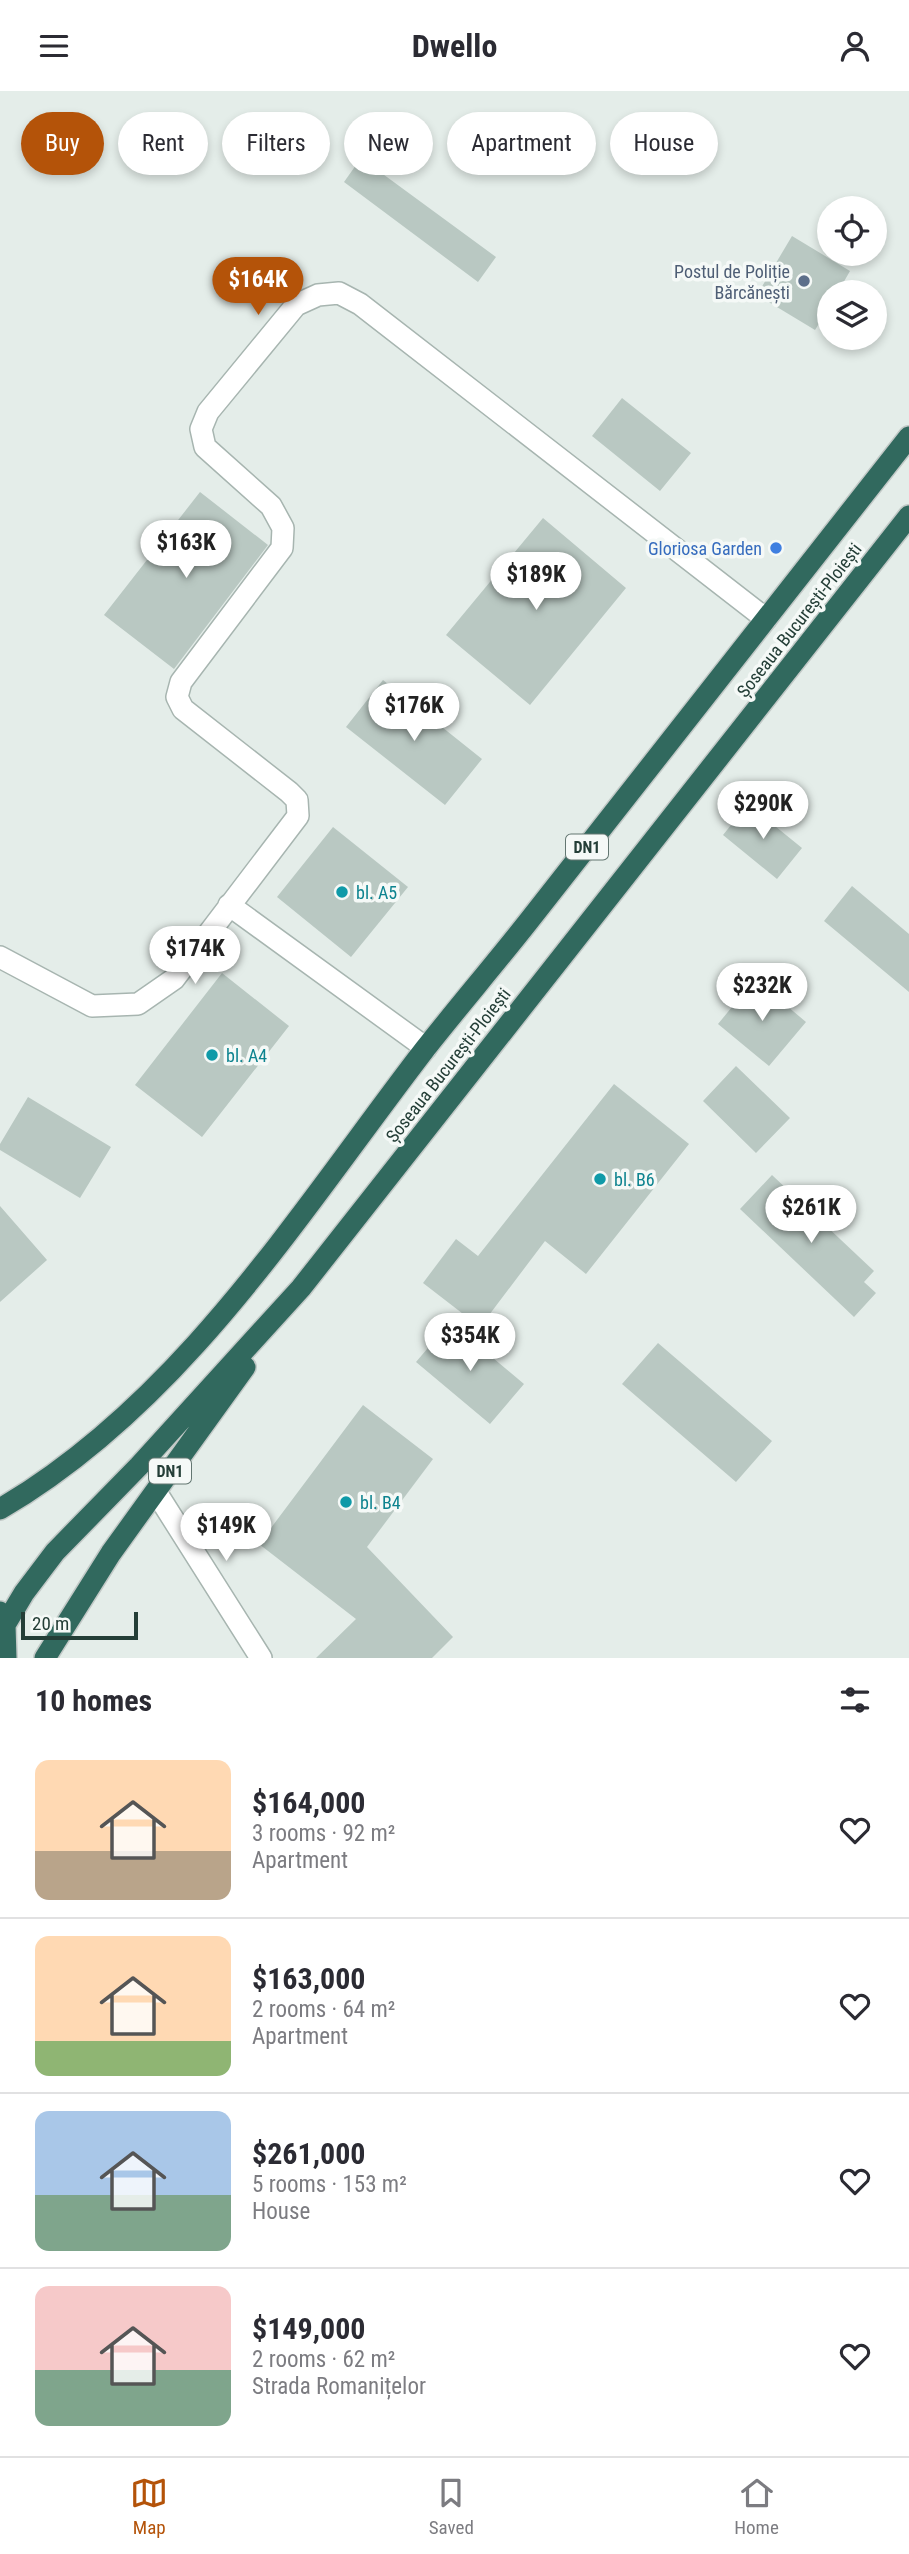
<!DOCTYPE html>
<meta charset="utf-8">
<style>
body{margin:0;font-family:"Roboto Condensed",sans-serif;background:#f2f2f3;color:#2b2b33;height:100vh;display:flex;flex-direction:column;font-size:26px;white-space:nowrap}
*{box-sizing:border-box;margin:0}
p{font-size:23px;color:#7c7c81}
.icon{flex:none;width:38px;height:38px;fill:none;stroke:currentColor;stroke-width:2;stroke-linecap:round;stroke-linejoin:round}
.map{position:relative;height:1567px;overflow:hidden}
.sheet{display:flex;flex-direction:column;background:#fff;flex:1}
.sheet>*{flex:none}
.guide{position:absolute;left:21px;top:21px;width:868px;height:63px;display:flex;gap:14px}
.fabs{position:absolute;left:817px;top:105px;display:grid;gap:14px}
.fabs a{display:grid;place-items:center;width:70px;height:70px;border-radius:50%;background:#fff;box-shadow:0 4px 10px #0003;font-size:35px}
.scale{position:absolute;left:21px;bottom:18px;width:117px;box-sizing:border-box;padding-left:7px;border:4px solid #243e37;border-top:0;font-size:19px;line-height:24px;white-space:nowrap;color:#243e37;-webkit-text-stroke:5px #f5f9f7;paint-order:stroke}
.price{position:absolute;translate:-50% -60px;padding:0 16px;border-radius:24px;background:#fff;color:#222;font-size:23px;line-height:46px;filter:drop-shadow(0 2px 4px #0008)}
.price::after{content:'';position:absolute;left:50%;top:42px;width:21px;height:16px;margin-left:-10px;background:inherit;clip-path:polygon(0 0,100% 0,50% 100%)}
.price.current{background:#b45309;color:#fff}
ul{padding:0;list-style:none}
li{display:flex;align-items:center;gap:21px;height:175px;padding:0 35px}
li+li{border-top:2px solid #e1e1e2}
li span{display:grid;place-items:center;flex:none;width:196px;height:140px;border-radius:14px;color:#555}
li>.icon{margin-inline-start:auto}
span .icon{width:84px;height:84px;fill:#fffc;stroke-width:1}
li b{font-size:30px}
h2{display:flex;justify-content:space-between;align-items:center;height:84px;padding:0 35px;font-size:30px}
.pill{padding:0 24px;border-radius:32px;background:#fff;box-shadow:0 4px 10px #0003;font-size:24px;line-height:63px}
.pill.current{background:#b45309;color:#fff}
header{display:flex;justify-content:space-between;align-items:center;height:91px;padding:0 35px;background:#fff;font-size:32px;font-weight:700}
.tab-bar{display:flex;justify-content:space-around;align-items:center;height:98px;border-top:2px solid #e1e1e2;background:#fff;font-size:19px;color:#7c7c81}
.tab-bar a{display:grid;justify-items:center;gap:4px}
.tab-bar .current{color:#b45309}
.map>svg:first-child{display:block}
.building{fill:#b9c8c2}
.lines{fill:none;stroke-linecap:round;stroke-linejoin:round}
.minor-casing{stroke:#a7b5b0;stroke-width:24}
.highway-casing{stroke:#c2c9c7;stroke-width:24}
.minor{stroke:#fff;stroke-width:21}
.highway{stroke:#31695e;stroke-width:21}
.service-dot{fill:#5c6f8a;stroke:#f5f9f7;stroke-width:2.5}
.shop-dot{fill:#3f7fe0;stroke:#f5f9f7;stroke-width:2.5}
.culture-dot{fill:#0f9aa8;stroke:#f5f9f7;stroke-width:2.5}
.labels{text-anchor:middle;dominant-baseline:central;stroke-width:7;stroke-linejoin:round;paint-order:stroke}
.shield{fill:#f5f9f7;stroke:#637671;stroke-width:2}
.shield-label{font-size:16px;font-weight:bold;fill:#243e37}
.service-label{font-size:18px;fill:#4e5e75;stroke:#f5f9f7;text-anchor:end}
.shop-label{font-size:18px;fill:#366cbe;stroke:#f5f9f7;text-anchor:end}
.street-label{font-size:18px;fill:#243e37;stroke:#f5f9f7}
.culture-label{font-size:18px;fill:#0d838f;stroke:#f5f9f7;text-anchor:start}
</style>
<header><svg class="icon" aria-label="menu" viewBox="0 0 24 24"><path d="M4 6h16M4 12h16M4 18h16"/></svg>Dwello<svg class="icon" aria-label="person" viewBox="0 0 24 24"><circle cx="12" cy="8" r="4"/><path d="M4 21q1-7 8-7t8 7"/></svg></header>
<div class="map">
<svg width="909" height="1567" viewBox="0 0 909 1567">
<rect width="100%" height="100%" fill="#e4ede9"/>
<path class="building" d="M361,67l135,99 -18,25 -134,-100z
M792,145l58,35 -12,21h-8v14l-15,24 -58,-35z
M622,307l69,55 -31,38 -68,-55z
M200,401l68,53 -94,124 -70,-54z
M543,427l83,70 -96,117 -84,-70z
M383,589l99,79 -37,46 -99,-78z
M748,713l54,44 -25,31 -54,-44z
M333,736l75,60 -57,70 -74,-60z
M852,795l57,48v58l-85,-71z
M222,882l67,53 -87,111 -67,-52z
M755,888l51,43 -37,44 -51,-42z
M736,975l54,52 -34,35 -53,-52z
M614,993l75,60 -103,130 -41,-33 -65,86 -57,-44 33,-44 22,17z
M28,1006l83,50 -31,51 -80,-48v-6z
M772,1084l102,96 -10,11 12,11 -22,24 -114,-108z
M0,1115l47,54 -47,42z
M450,1231l74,62 -34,40 -74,-62z
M658,1252l114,98 -36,41 -114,-98z
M363,1314l70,54 -66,88 86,90 -21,21h-116l40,-39 -97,-75z"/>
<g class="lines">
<defs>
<path id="minor" d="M229,814l197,143
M0,866l92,49 46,-2 36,-25 124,-163 -1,-16 -8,-8 -106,-83 -6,-12 4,-15 101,-134 1,-20 -12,-22 -66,-59 -4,-18 7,-17 88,-107 22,-10 21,-2 21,11 406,315
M156,1401l105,166"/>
<path id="highway" d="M0,1418c182,-106 299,-296 425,-460 34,-43 69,-84 103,-127 127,-161 254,-323 381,-485
M0,1521l5,13 1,33
M5,1534l19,-32 31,-41 84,-86 162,-178 608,-772
M45,1567l66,-105 134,-186"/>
</defs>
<use href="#minor" class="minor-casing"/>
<use href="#highway" class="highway-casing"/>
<use href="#minor" class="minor"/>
<use href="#highway" class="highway"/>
</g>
<circle class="service-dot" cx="804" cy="190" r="7"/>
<circle class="shop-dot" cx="776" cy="457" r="7"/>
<g class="culture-dot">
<circle cx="342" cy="801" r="7"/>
<circle cx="212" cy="964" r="7"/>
<circle cx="600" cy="1088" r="7"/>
<circle cx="346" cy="1411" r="7"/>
</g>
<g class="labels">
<g class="shield">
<rect x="566" y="743.5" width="42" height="25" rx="5"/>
<rect x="149" y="1367.5" width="42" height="25" rx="5"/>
</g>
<g class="shield-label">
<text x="587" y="756">DN1</text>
<text x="170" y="1380">DN1</text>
</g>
<g class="service-label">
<text x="790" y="180">Postul de Poliție<tspan x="790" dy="21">Bărcănești</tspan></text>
</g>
<g class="shop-label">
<text x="762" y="457">Gloriosa Garden</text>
</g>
<g class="street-label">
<text transform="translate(799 529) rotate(-52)">Șoseaua București-Ploiești</text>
<text transform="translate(448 974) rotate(-52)">Șoseaua București-Ploiești</text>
</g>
<g class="culture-label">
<text x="356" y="801">bl. A5</text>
<text x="226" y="964">bl. A4</text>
<text x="614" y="1088">bl. B6</text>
<text x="360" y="1411">bl. B4</text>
</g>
</g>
</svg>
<div class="fabs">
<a><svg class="icon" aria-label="locate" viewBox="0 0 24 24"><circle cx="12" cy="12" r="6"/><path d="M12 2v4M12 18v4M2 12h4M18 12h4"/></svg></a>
<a><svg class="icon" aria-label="layers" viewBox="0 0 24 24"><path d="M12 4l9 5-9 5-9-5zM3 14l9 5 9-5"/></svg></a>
</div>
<div class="scale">20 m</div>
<b class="price current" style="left:258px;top:226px">$164K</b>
<b class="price" style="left:186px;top:489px">$163K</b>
<b class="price" style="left:536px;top:521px">$189K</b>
<b class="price" style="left:414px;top:652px">$176K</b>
<b class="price" style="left:763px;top:750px">$290K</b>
<b class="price" style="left:195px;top:895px">$174K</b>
<b class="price" style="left:762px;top:932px">$232K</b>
<b class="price" style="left:811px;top:1154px">$261K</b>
<b class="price" style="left:470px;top:1282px">$354K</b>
<b class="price" style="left:226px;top:1472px">$149K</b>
<div class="guide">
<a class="pill current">Buy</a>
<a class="pill">Rent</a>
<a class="pill">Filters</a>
<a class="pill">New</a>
<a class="pill">Apartment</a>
<a class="pill">House</a>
</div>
</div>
<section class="sheet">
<h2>10 homes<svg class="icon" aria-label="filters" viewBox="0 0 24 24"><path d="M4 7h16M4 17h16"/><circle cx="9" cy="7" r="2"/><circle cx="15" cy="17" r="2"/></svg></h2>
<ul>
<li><span style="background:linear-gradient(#ffd9b3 65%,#b9a48a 0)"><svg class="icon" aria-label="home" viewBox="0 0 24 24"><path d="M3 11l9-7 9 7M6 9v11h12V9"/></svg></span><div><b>$164,000</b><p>3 rooms · 92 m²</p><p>Apartment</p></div><svg class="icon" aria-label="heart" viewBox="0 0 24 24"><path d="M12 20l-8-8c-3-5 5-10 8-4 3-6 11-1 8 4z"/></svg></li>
<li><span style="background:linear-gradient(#ffd9b3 75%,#8fb573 0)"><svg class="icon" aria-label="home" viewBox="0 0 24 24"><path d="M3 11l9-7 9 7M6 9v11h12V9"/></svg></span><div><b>$163,000</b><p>2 rooms · 64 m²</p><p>Apartment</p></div><svg class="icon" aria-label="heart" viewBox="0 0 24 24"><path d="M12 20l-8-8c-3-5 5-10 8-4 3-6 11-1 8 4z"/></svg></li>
<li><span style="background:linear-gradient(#a9c7e8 60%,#7fa58c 0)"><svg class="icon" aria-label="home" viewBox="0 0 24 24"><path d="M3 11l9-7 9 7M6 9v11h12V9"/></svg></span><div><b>$261,000</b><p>5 rooms · 153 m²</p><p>House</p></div><svg class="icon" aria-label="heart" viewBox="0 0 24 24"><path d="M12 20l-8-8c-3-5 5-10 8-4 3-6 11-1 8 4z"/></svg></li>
<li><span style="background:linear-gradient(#f6c9c9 60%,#7fa58c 0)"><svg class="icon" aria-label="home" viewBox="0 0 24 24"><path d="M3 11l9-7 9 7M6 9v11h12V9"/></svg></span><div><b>$149,000</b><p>2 rooms · 62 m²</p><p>Strada Romanițelor</p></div><svg class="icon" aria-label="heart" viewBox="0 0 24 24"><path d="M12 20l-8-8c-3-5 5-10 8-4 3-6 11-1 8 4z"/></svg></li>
</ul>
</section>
<nav class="tab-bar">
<a class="current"><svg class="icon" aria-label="map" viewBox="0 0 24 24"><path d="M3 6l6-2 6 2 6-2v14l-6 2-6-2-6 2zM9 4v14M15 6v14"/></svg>Map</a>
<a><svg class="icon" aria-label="saved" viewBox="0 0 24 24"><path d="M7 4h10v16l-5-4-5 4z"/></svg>Saved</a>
<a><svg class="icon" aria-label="home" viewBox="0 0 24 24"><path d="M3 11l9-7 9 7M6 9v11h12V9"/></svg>Home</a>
</nav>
